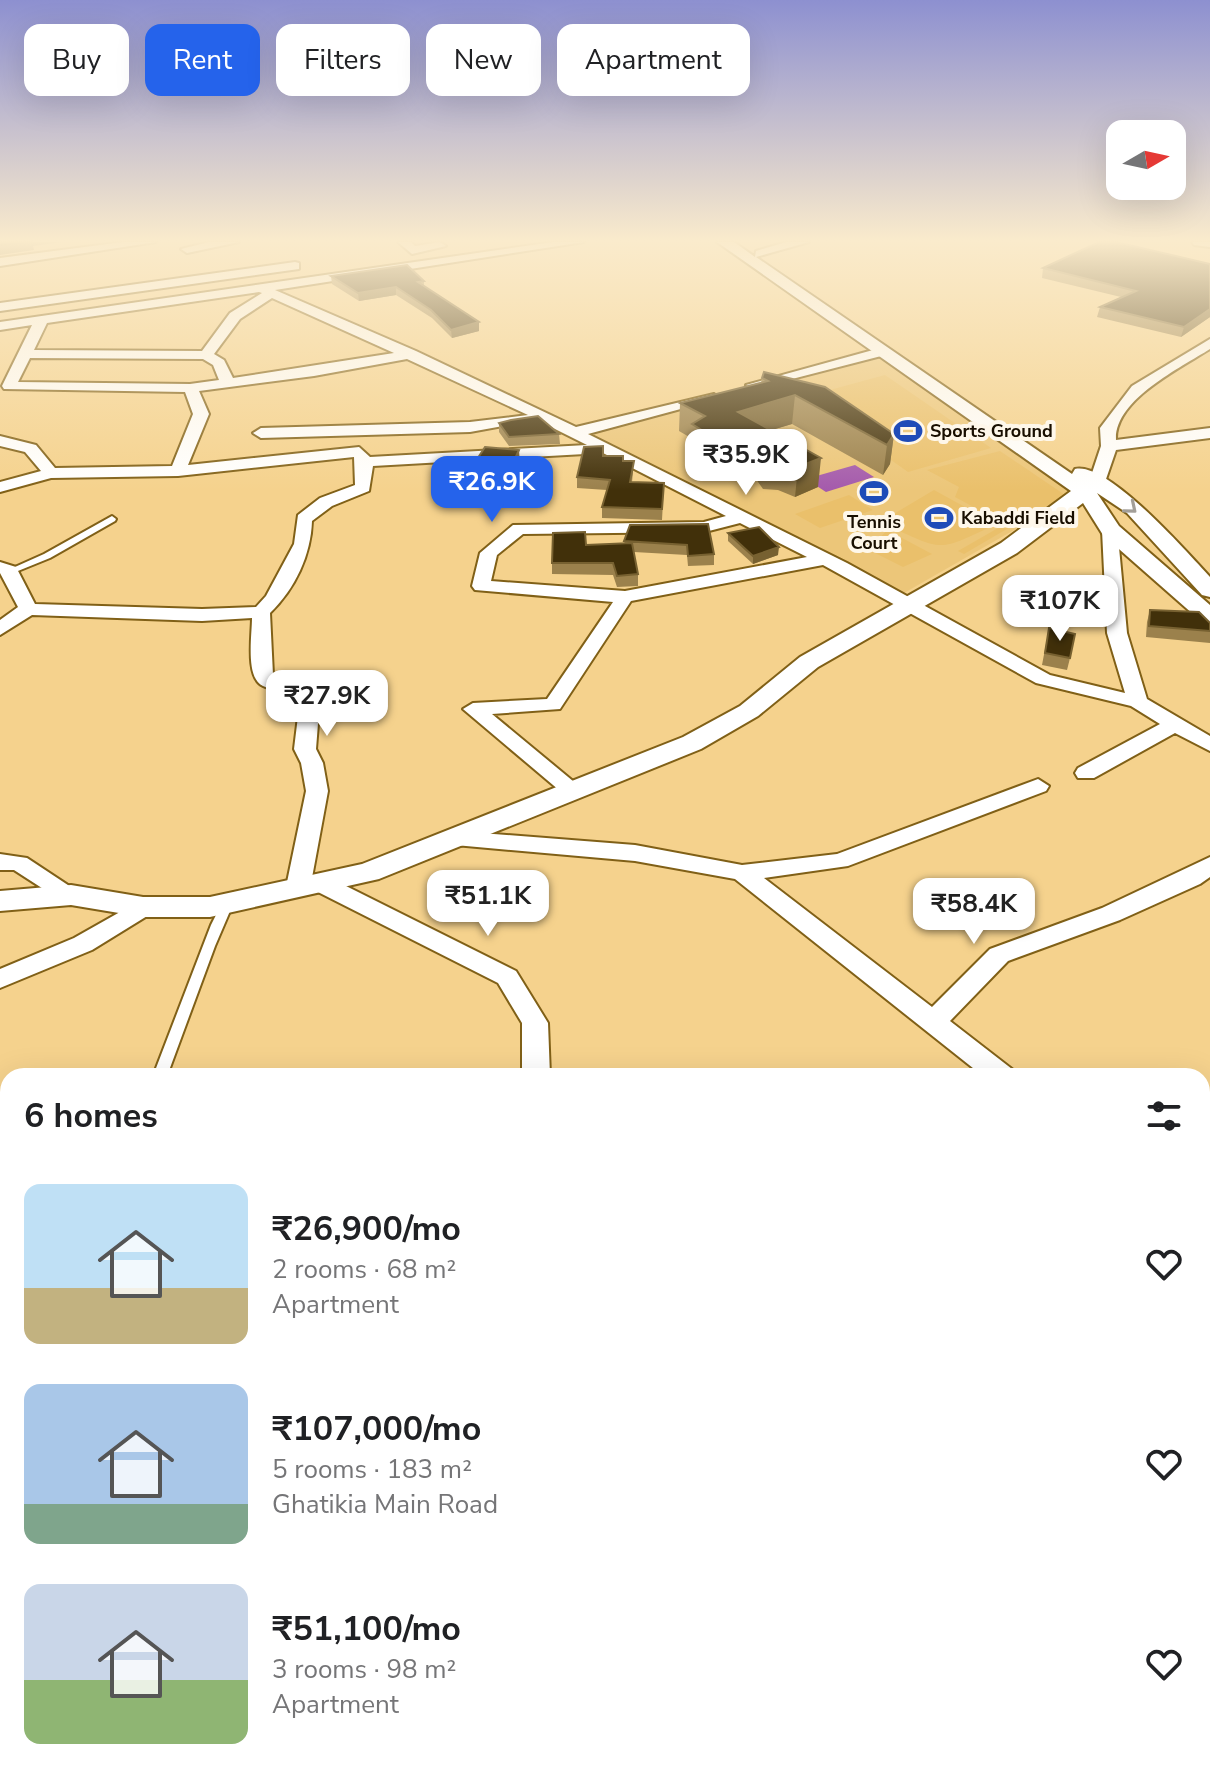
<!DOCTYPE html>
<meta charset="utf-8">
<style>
body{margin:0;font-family:"Nunito Sans",sans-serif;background:#f2f2f2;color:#202124;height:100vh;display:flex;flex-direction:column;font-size:30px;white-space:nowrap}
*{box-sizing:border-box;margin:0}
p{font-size:26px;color:#757577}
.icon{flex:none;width:44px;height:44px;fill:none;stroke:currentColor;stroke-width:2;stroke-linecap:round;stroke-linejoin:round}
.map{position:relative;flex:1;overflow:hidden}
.panel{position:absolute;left:0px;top:1068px;width:1210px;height:712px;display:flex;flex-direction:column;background:#fff;border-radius:24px 24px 0 0;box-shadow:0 8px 32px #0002}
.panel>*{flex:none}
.banner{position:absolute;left:24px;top:24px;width:800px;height:72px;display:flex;gap:16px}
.needle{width:52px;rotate:81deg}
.tools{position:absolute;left:1106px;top:120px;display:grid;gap:16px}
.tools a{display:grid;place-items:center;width:80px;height:80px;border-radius:16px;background:#fff;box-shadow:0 8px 32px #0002;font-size:40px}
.price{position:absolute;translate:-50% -68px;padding:0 18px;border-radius:16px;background:#fff;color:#222;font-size:26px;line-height:52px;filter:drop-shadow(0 2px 4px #0008)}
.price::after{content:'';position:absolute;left:50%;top:48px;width:24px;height:18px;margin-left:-12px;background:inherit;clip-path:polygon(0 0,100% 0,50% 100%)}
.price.current{background:#2563eb;color:#fff}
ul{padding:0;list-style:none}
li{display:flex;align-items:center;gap:24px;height:200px;padding:0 24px}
li span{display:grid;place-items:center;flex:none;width:224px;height:160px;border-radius:16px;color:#555}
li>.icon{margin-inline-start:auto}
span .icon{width:96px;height:96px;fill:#fffc;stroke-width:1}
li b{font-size:34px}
h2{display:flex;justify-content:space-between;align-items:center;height:96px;padding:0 24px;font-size:34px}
.tag{padding:0 28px;border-radius:16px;background:#fff;box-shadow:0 8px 32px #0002;font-size:28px;line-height:72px}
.tag.current{background:#2563eb;color:#fff}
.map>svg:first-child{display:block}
.built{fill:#ecc679}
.green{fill:#eac06b}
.water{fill:#a45aac}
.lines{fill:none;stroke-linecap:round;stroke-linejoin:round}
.service-casing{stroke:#806017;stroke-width:4}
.minor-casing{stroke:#806017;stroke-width:4}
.tertiary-casing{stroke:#806017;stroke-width:4}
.service{fill:#fff;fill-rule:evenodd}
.minor{fill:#fff;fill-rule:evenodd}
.tertiary{fill:#fff;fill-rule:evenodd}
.wall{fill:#9b814c}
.shaded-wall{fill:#776131}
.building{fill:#41300a;stroke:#776131;stroke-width:2}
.oneway{stroke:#a39f99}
.labels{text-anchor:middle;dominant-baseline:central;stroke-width:8;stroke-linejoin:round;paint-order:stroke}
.far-poi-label{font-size:18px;font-weight:bold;fill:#180e00;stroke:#fef7ea;text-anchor:start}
</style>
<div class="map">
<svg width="1210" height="1780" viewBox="0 0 1210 1780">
<rect width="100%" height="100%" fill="#f5d28d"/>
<path class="built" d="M883,355l196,138 -175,100 -314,-159z"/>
<path class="green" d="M885,375l106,73 -83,24 -82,-58 -44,-11z
M1000,451l65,44 -101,59 -6,-3 47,-27 -50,-27 4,-10 -32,-17z
M934,490l62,34c-58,28 -52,28 -111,0l12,-12z
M849,495l24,15 -53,18 -25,-14z
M887,530l45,24 -29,13 -34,-17z"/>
<path class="water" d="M855,465l19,12 -48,15 -20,-13z"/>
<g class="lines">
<defs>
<path id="service" d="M112,516l4,3 -1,2 -65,37 -37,15h-6l-1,-2 38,-17z
M227,900l6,4 -18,42 -48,130h-14l58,-151 12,-24z"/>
<path id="minor" d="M123,242h33l-156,24v-8z
M209,242h30l-52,11 -6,-4z
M398,242h13l4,4 25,-4 6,4 -34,8z
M553,242h31l-309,48 141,61 160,76 138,-33v6l-126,34 259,129 203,112 75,18 -18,-60 -5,-103 9,-5 6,1 10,107 20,66 63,37v15l-35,-18 -81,45h-16l-3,-5 3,-5 82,-44 -29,-18 -95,-23 -213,-118 -192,36 -71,108 -68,5 93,77 -11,7 -8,-2 -103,-87 10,-6 74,-4 66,-97 -138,-12 -3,-4 8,-33 33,-28 191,-3 22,-6 -123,-63 -230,13 -4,25 -37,15 -20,15c-1,34 -17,68 -42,92l3,62 32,10 15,13 -4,51 7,14 5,28 -17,92 11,-7 8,2 186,93 32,52 2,53h-28v-53l-24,-40 -184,-93 -4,-5 -4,8 -8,2 -12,-8 20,-96 -5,-28 -7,-14 6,-49c-12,-9 -24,-8 -37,-14 -18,-8 -11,-51 -11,-68l-50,3 -170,-6 -32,20v-15l18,-13 -18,-34v-11l16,5 19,37 167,5 54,-2 10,-11 28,-52 4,-29 22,-17 35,-13 -1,-28 -176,19 -127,2 -51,14v-10l41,-11 -16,-19 -25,-6v-10l36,9 19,23 117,-2 21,-52 -8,-22 -181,-3 -2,-3 30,-61 -32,5v-8zM259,292l3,1 -32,20 -28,38 -168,-1 13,-27zM272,298l122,55 -161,25 -9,-18 -10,-6 26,-35zM30,358l173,1 10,6 6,15 -29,4 -172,-2zM407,359l121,56 -58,7 -209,6 -8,5 8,5 209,-6 67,-12 50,25 -217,12 -11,-10 -171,18 21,-51 -10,-23 115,-15zM740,523l67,34 -182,34 -134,-10 6,-26 26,-21 182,-2z
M1192,242h18v5l-16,-2z
M295,262l4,1v6l-299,42v-8z
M1210,339v10c-30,19 -96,51 -94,91l94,-12v10l-94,12 -11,32 -14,3 -2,-3 12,-36 -1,-18 32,-42z
M884,347l7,4 -2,3 -136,35 -7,-4z
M1038,779l11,7 -3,5 -198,75 -84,12 168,129 58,-58 112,-41 108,-51v20l-10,7 -80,36 -112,41 -58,60 62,48 4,7h-33l-248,-197 -100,-18 -180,-16 -12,-7 12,-7 180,14 107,20 95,-11z
M0,854l27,4 56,37 -12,8 -9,-2 -48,-31h-14z
M143,899l9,2 3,6 -3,6 -60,37 -92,38v-19l74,-31z
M1210,1096v22l-8,2v-22z
M1202,1214l8,3v29l-8,-3z
M1210,1717v42l-8,3v-42z
M376,1772h40l1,8h-40z
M533,1772h54l-3,8h-54z
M623,1772h41l3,8h-41z
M877,1772h49l3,8h-49z
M1129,1772h49l-3,8h-49z"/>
<path id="tertiary" d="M717,242h17l21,15 1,-6 30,-9h23l-53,15 316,217 3,-5c32,-8 112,83 135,108v20l-8,-2 -75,-82 -30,-20 22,33 91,79v19l-8,-2 -99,-87 -20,-32 -66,50 -199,114 -60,49 -57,33 -322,130 -169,38h-67l-72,-12 -71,6v-20l71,-6 72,12h67l152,-33 321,-127 57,-31 60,-49 201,-114 70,-52z"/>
</defs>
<use href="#service" class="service-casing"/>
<use href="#minor" class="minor-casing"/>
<use href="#tertiary" class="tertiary-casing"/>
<use href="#service" class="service"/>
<use href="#minor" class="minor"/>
<use href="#tertiary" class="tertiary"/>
</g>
<path class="wall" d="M1210,264v53l-29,20 -84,-20 3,-10 21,-10 -79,-19 1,-10z
M331,276l93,5v5l55,36v9l-27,7 -20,-20 -36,-23 -37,6 -27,-17z
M762,378l132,56 -4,30 -7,11 -91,-51 -21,6 47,57 -23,10 -17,-7 -15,-1 -14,-20 -20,8 -38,-24v-15l-12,-7 1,-28 81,-20z
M499,423l60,11 1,10 -51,2 -10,-14z
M603,456l20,5 10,11 -1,10 32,1 -2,37 -60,-2v-11l5,-17 -30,-2v-11z
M520,465l-15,33 -39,-4 -1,-16z
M630,525l84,29v11l-26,1 -1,-11 -53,-3 4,22v12l-21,1 -4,-12 -61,-1v-11l34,-18 38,-1z
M728,533l50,22 -25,9 -25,-23z
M1150,610l60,13v20l-64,-6 1,-15z
M1049,628l21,30 -3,12 -25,-5z"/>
<path class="shaded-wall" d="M31,242h32l-30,4 1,4 -34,5v-8z
M396,287v8l-37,6 -1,-8z
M1210,309v8l-29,20 3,-10z
M479,322v9l-27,7 -1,-8z
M795,395l-3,29 -56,17 2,-29z
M894,434l-4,30 -7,11 4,-30z
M751,440l-2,29 -20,8 2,-29z
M519,450l1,15 -15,33 -1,-16z
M821,458l-3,29 -23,10 3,-30z
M779,547l-1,8 -25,9v-8z"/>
<path class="building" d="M0,242h32v1l-32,4z
M1099,242h17l94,22v45l-26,18 -84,-20 36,-16 -93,-23z
M407,265l17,16 -6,1 61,40 -28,8 -20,-20 -35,-23 -38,6 -27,-17z
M764,372l61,15 69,47 -7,11 -92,-50 -57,17 83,46 -23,9 -17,-7 -15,-1 -15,-19 -20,8 -39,-24 13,-8 -25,-13 88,-22 -6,-3z
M538,416l21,18 -50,3 -10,-14 12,-3z
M603,446v10h20v5h11l-4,21 34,1 -2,26 -60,-2 8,-27 -33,-3 7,-30z
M485,447l34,3 -15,32 -39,-4z
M708,524l6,30 -26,2 -1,-11 -63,-4 6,-16z
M759,527l20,20 -26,9 -25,-23z
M585,532l1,13 46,-2 6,31 -21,2 -4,-13h-61l1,-30z
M1150,610l49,2 11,11v8l-61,-5z
M1049,628l26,6 -5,24 -25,-5z"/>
<defs><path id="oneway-chevron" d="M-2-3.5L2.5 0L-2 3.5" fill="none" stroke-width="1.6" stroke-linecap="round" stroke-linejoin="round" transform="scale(2)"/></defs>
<use class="oneway" href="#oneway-chevron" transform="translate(1131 508) rotate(40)"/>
<linearGradient id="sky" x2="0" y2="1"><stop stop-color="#8d90d0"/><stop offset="0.49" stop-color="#faebcc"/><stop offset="1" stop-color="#faebcc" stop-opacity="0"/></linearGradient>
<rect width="1210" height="491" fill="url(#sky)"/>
<defs>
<symbol id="stadium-bare" viewBox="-9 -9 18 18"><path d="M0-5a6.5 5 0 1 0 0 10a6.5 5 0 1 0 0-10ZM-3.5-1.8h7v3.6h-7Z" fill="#1e4bb8" stroke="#fef7ea" stroke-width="2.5" paint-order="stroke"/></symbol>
</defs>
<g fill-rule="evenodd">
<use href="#stadium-bare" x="888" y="411" width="40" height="40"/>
<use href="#stadium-bare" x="854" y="472" width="40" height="40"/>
<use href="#stadium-bare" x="919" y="498" width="40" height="40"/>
</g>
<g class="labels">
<g class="far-poi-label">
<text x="930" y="431">Sports Ground</text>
<text x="961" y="518">Kabaddi Field</text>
<text x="874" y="522" text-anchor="middle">Tennis<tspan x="874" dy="21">Court</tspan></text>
</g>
</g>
</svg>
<div class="tools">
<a><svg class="needle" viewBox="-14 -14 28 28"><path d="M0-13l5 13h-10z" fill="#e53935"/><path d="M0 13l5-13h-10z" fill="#757577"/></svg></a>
</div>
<b class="price" style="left:746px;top:497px">₹35.9K</b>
<b class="price current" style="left:492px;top:524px">₹26.9K</b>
<b class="price" style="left:1060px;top:643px">₹107K</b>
<b class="price" style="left:327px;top:738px">₹27.9K</b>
<b class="price" style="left:488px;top:938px">₹51.1K</b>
<b class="price" style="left:974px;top:946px">₹58.4K</b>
<div class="banner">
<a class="tag">Buy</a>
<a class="tag current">Rent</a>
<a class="tag">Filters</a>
<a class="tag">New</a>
<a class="tag">Apartment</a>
</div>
<section class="panel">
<h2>6 homes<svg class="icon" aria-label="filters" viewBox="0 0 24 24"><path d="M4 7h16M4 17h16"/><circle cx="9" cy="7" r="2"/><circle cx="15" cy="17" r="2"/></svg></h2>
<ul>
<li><span style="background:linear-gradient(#bfe0f5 65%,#c2b280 0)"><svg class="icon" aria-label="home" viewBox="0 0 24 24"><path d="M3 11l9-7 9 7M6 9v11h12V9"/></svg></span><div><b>₹26,900/mo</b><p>2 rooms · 68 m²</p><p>Apartment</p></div><svg class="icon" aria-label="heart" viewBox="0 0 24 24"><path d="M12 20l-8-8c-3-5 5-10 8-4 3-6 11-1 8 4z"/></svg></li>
<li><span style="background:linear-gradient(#a9c7e8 75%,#7fa58c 0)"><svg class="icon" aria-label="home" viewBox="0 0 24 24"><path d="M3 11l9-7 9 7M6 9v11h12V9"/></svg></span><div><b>₹107,000/mo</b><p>5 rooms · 183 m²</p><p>Ghatikia Main Road</p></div><svg class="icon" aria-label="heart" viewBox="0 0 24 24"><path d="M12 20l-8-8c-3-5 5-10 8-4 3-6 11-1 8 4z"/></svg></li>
<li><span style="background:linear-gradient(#c9d6e8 60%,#8fb573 0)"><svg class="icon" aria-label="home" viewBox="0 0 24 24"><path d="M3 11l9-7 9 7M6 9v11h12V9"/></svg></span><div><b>₹51,100/mo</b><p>3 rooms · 98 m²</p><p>Apartment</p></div><svg class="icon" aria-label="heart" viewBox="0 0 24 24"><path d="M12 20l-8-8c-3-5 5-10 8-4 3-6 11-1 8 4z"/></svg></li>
</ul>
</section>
</div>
